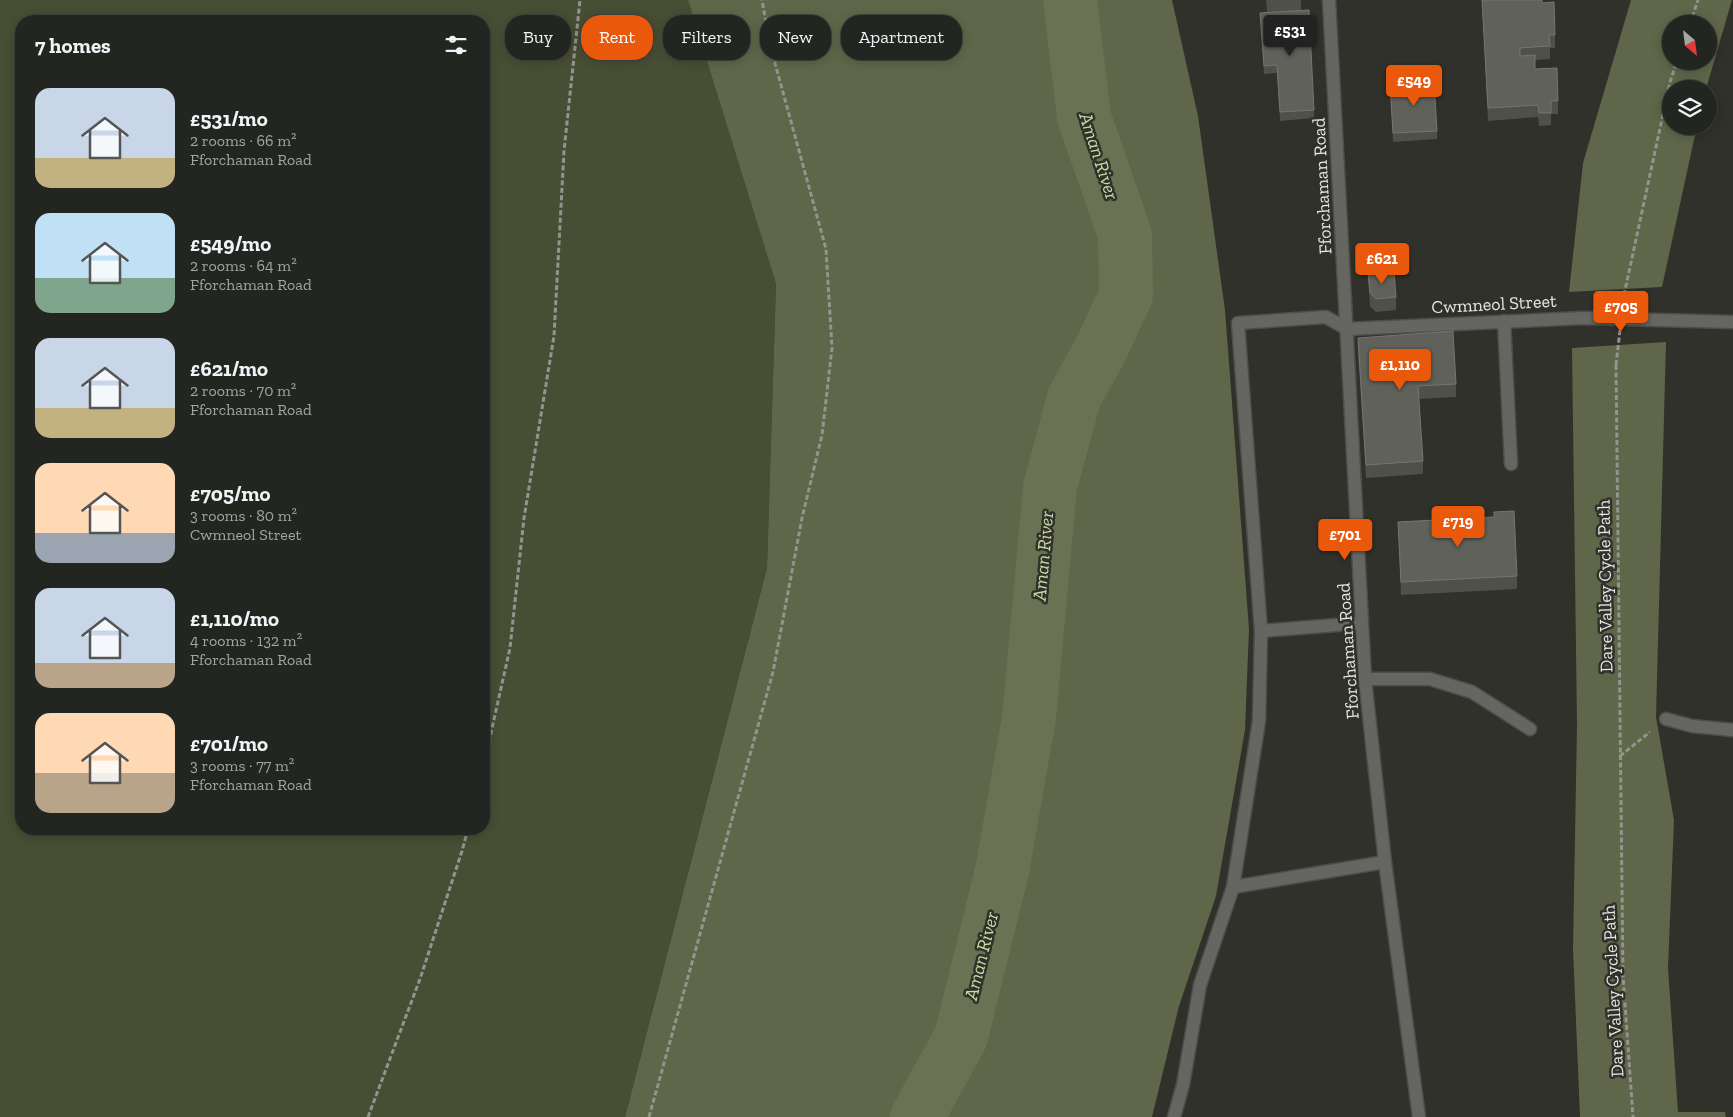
<!DOCTYPE html>
<meta charset="utf-8">
<style>
body{margin:0;font-family:"Zilla Slab",serif;background:#2b2d29;color:#f1f3f6;height:100vh;display:flex;flex-direction:column;font-size:19px;white-space:nowrap}
*{box-sizing:border-box;margin:0}
p{font-size:16px;color:#a3a5a5}
.icon{flex:none;width:28px;height:28px;fill:none;stroke:currentColor;stroke-width:2;stroke-linecap:round;stroke-linejoin:round}
.map{position:relative;flex:1;overflow:hidden}
.sheet{position:absolute;left:15px;top:15px;width:475px;height:820px;display:flex;flex-direction:column;background:#232520;border-radius:20px;box-shadow:0 2px 12px #0003,0 0 0 1px #40423e}
.sheet>*{flex:none}
.top-card{position:absolute;left:505px;top:15px;width:475px;height:45px;display:flex;gap:10px}
.needle{width:32px;rotate:152deg}
.buttons{position:absolute;left:1662px;top:15px;display:grid;gap:10px}
.buttons a{display:grid;place-items:center;width:55px;height:55px;border-radius:50%;background:#232520;box-shadow:0 2px 12px #0003,0 0 0 1px #40423e;font-size:25px}
.price{position:absolute;translate:-50% -42px;padding:0 11px;border-radius:5px;background:#ea580c;color:#fff;font-size:16px;line-height:32px;filter:drop-shadow(0 1px 2px #0008)}
.price::after{content:'';position:absolute;left:50%;top:30px;width:15px;height:11px;margin-left:-8px;background:inherit;clip-path:polygon(0 0,100% 0,50% 100%)}
.price.active{background:#222;color:#fff}
ul{padding:0;list-style:none}
li{display:flex;align-items:center;gap:15px;height:125px;padding:0 20px}
li span{display:grid;place-items:center;flex:none;width:140px;height:100px;border-radius:15px;color:#555}
li>.icon{margin-inline-start:auto}
span .icon{width:60px;height:60px;fill:#fffc;stroke-width:1}
li b{font-size:21px}
h2{display:flex;justify-content:space-between;align-items:center;height:60px;padding:0 20px;font-size:21px}
.pill{padding:0 18px;border-radius:20px;background:#232520;box-shadow:0 2px 12px #0003,0 0 0 1px #40423e;font-size:18px;line-height:45px}
.pill.active{background:#ea580c;color:#fff}
.map>svg:first-child{display:block}
.green{fill:#484e34;fill-rule:evenodd}
.forest{fill:#5f6649;fill-rule:evenodd}
.lines{fill:none;stroke-linecap:round;stroke-linejoin:round}
.river{stroke:#6a7254;stroke-width:54}
.minor-casing{stroke:#4c4e47;stroke-width:15}
.path{stroke:#92948e;stroke-width:3;stroke-dasharray:5 2.5;stroke-linecap:butt}
.minor{stroke:#656662;stroke-width:12}
.path-bridge{stroke:#92948e;stroke-width:3;stroke-dasharray:5 2.5;stroke-linecap:butt}
.wall{fill:#4e5149}
.building{fill:#5f615a;stroke:#74766f}
.labels{text-anchor:middle;dominant-baseline:central;stroke-width:5;stroke-linejoin:round;paint-order:stroke}
.street-label{font-size:18px;fill:#e5e7e2;stroke:#2f312a}
.water-label{font-size:19px;font-style:italic;fill:#cddaa3;stroke:#2f312a}
</style>
<div class="map">
<svg width="1733" height="1117" viewBox="0 0 1733 1117">
<rect width="100%" height="100%" fill="#2f312a"/>
<path class="green" d="M0,0h688l88,284 -9,284 -142,549h-625zM21,21h463v808h-463z"/>
<path class="forest" d="M688,0h484l26,116 27,194 24,319 -4,101 -29,166 -37,110 -27,111h-527l142,-549 9,-284z
M1631,0h101l-26,89h-35v37h26l-35,161 -93,5 14,-129zM1671,24h38v37h-38z
M1666,342l-10,375 18,103 -6,148 10,144h47l1,5h-146l-7,-168 4,-224 -5,-377z"/>
<g class="lines">
<path class="river" d="M917,1117l44,-80 41,-166 27,-153 21,-231 24,-89 27,-49 25,-54 -1,-60 -41,-118 -14,-117"/>
<defs>
<path id="minor" d="M1329,0l36,679 20,183 34,255
M1504,321l7,143
M1261,631l101,-8
M1365,679h65l42,13 58,37
M1666,719l26,7 41,4
M1233,887l152,-25
M1174,1117l9,-32 17,-100 33,-98 26,-166 2,-90 -23,-308 88,-6 21,12 236,-11 150,4"/>
</defs>
<use href="#minor" class="minor-casing"/>
<path class="path" d="M1690,24l8,-24
M1624,295l46,-213 7,-21
M1616,365l7,611 10,141
M1620,756l30,-24
M484,764l26,-116 14,-130 30,-182 10,-185 16,-151
M368,1117l52,-138 42,-128 6,-22
M649,1117l124,-445 29,-154 20,-83 10,-87 -6,-99 -56,-204 -8,-45"/>
<use href="#minor" class="minor"/>
<path class="path-bridge" d="M1616,365l8,-70"/>
</g>
<path class="wall" d="M1266,0h35v10l13,100v8l-34,3 -3,-48 -13,1 -4,-61 7,-1z
M1482,0h60v3l13,32v13h-5v11l-15,1v9l23,32v13h-7v11l-12,1 -1,-9 -50,4z
M1390,84l47,47v8l-44,3z
M1368,273l28,24v13l-20,2 -6,-6z
M1358,338l98,46v13l-37,2 4,62v13l-57,4 -8,-127z
M1494,517l23,59v13l-116,6 -3,-73z"/>
<path class="building" d="M1482,0h60v3l12,-1 1,33h-6l1,11 -30,2v8l15,-1v14l22,-1 1,33h-7v12h-12l-1,-8 -50,3z
M1309,10l5,100 -34,2 -3,-47 -13,1 -4,-53z
M1434,81l3,50 -44,2 -3,-49z
M1394,271l2,26 -20,2 -6,-6 -2,-20z
M1453,331l3,53 -38,2 5,75 -57,4 -8,-127z
M1514,511l3,65 -116,6 -3,-60 96,-5v-5z"/>
<g class="labels">
<g class="street-label">
<text transform="translate(1322 186) rotate(-93)">Fforchaman Road</text>
<text transform="translate(1494 304) rotate(-3)">Cwmneol Street</text>
<text transform="translate(1605 586) rotate(-91)">Dare Valley Cycle Path</text>
<text transform="translate(1348 651) rotate(-94)">Fforchaman Road</text>
<text transform="translate(1613 991) rotate(-93)">Dare Valley Cycle Path</text>
</g>
<g class="water-label">
<text transform="translate(1099 156) rotate(72)">Aman River</text>
<text transform="translate(1043 556) rotate(-85)">Aman River</text>
<text transform="translate(981 956) rotate(-76)">Aman River</text>
</g>
</g>
</svg>
<div class="buttons">
<a><svg class="needle" viewBox="-14 -14 28 28"><path d="M0-13l5 13h-10z" fill="#e53935"/><path d="M0 13l5-13h-10z" fill="#a3a5a5"/></svg></a>
<a><svg class="icon" aria-label="layers" viewBox="0 0 24 24"><path d="M12 4l9 5-9 5-9-5zM3 14l9 5 9-5"/></svg></a>
</div>
<b class="price active" style="left:1290px;top:57px">£531</b>
<b class="price" style="left:1414px;top:107px">£549</b>
<b class="price" style="left:1382px;top:285px">£621</b>
<b class="price" style="left:1621px;top:333px">£705</b>
<b class="price" style="left:1400px;top:391px">£1,110</b>
<b class="price" style="left:1458px;top:548px">£719</b>
<b class="price" style="left:1345px;top:561px">£701</b>
<div class="top-card">
<a class="pill">Buy</a>
<a class="pill active">Rent</a>
<a class="pill">Filters</a>
<a class="pill">New</a>
<a class="pill">Apartment</a>
</div>
<section class="sheet">
<h2>7 homes<svg class="icon" aria-label="filters" viewBox="0 0 24 24"><path d="M4 7h16M4 17h16"/><circle cx="9" cy="7" r="2"/><circle cx="15" cy="17" r="2"/></svg></h2>
<ul>
<li><span style="background:linear-gradient(#c9d6e8 70%,#c2b280 0)"><svg class="icon" aria-label="home" viewBox="0 0 24 24"><path d="M3 11l9-7 9 7M6 9v11h12V9"/></svg></span><div><b>£531/mo</b><p>2 rooms · 66 m²</p><p>Fforchaman Road</p></div></li>
<li><span style="background:linear-gradient(#bfe0f5 65%,#7fa58c 0)"><svg class="icon" aria-label="home" viewBox="0 0 24 24"><path d="M3 11l9-7 9 7M6 9v11h12V9"/></svg></span><div><b>£549/mo</b><p>2 rooms · 64 m²</p><p>Fforchaman Road</p></div></li>
<li><span style="background:linear-gradient(#c9d6e8 70%,#c2b280 0)"><svg class="icon" aria-label="home" viewBox="0 0 24 24"><path d="M3 11l9-7 9 7M6 9v11h12V9"/></svg></span><div><b>£621/mo</b><p>2 rooms · 70 m²</p><p>Fforchaman Road</p></div></li>
<li><span style="background:linear-gradient(#ffd9b3 70%,#9aa5b1 0)"><svg class="icon" aria-label="home" viewBox="0 0 24 24"><path d="M3 11l9-7 9 7M6 9v11h12V9"/></svg></span><div><b>£705/mo</b><p>3 rooms · 80 m²</p><p>Cwmneol Street</p></div></li>
<li><span style="background:linear-gradient(#c9d6e8 75%,#b9a48a 0)"><svg class="icon" aria-label="home" viewBox="0 0 24 24"><path d="M3 11l9-7 9 7M6 9v11h12V9"/></svg></span><div><b>£1,110/mo</b><p>4 rooms · 132 m²</p><p>Fforchaman Road</p></div></li>
<li><span style="background:linear-gradient(#ffd9b3 60%,#b9a48a 0)"><svg class="icon" aria-label="home" viewBox="0 0 24 24"><path d="M3 11l9-7 9 7M6 9v11h12V9"/></svg></span><div><b>£701/mo</b><p>3 rooms · 77 m²</p><p>Fforchaman Road</p></div></li>
</ul>
</section>
</div>
